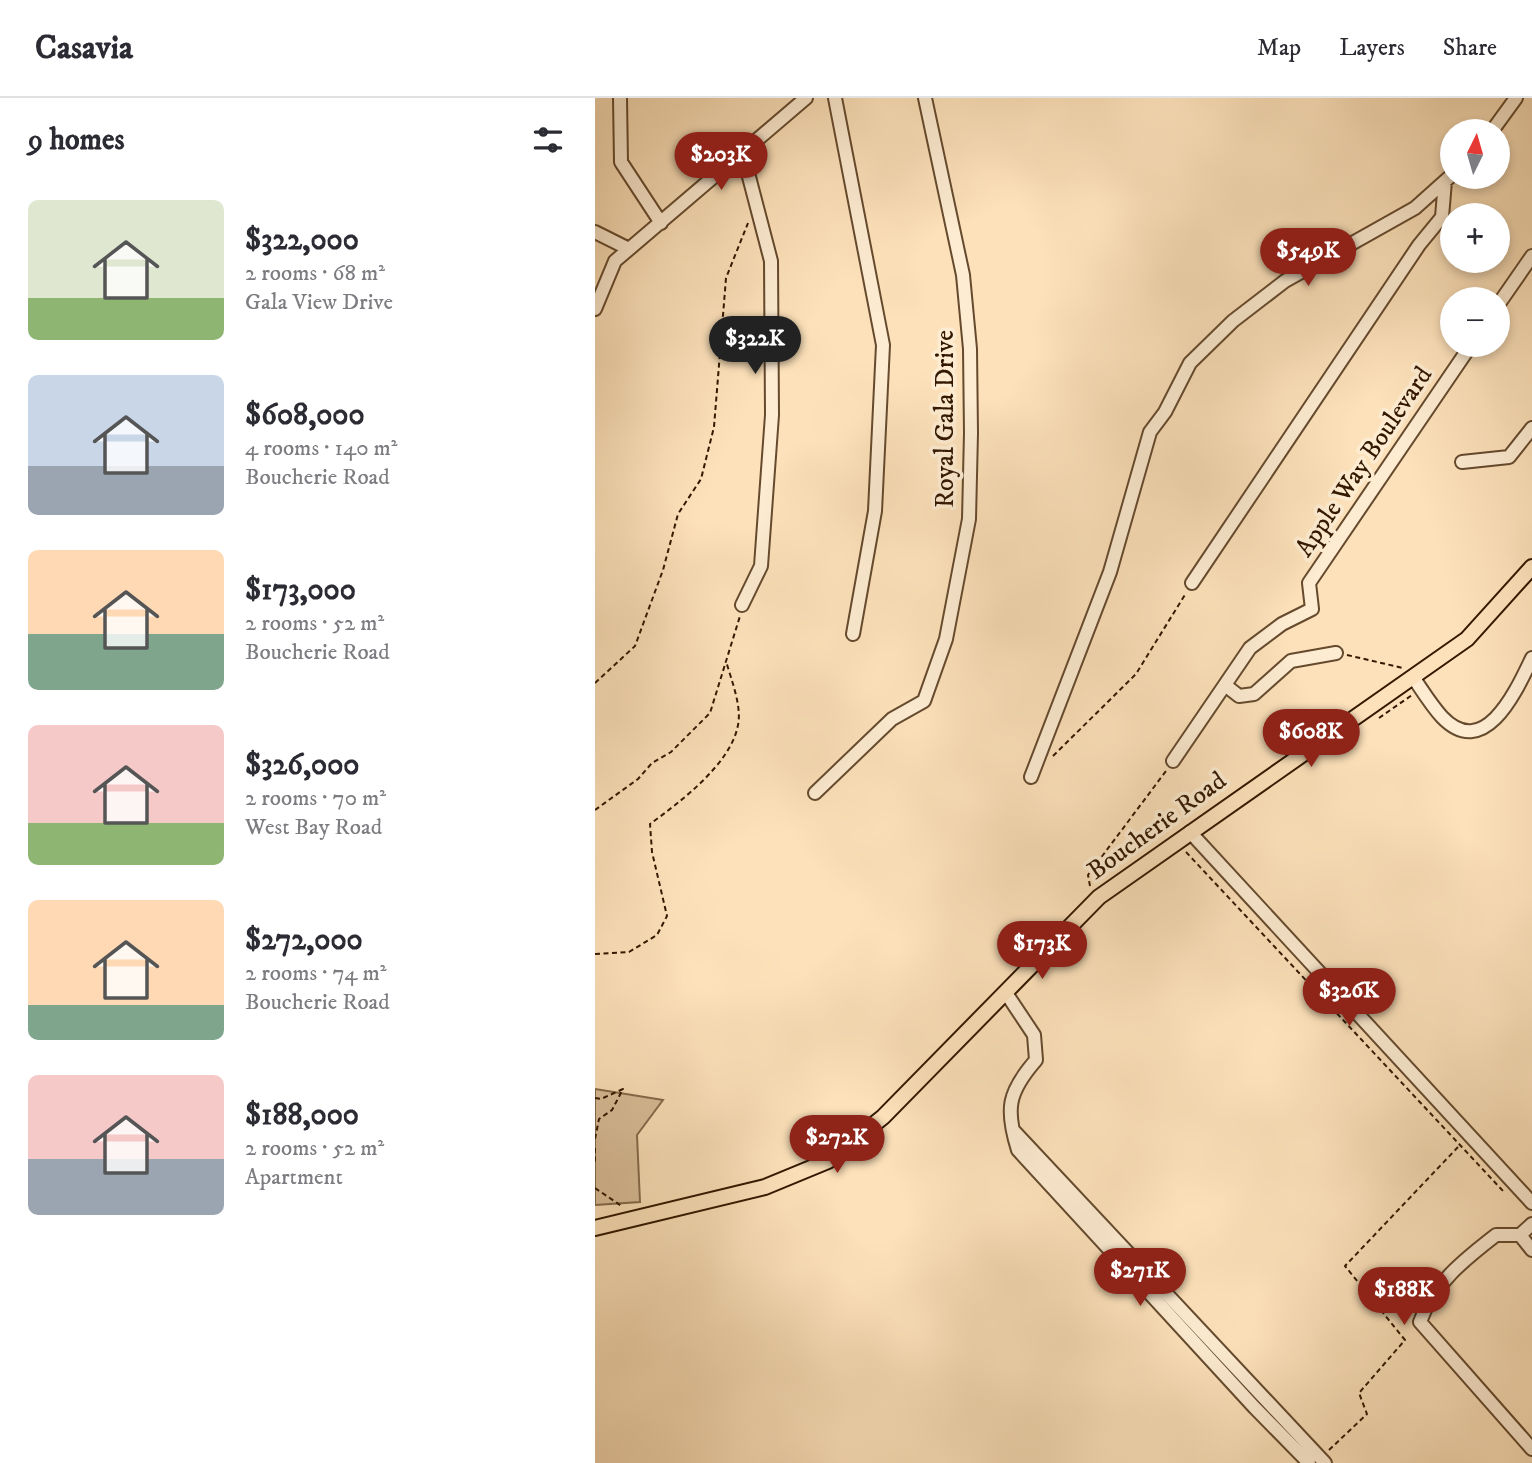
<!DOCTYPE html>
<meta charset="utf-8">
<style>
body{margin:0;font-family:"IM FELL DW Pica",serif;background:#f7f7f7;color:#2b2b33;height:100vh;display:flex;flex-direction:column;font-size:26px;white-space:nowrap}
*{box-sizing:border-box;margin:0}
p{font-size:23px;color:#7c7c81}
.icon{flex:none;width:38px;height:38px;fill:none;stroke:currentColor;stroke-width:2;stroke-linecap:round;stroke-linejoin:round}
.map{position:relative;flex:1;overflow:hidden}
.panel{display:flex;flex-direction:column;background:#fff;width:595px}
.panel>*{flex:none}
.needle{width:46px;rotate:5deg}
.buttons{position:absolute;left:845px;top:21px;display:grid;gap:14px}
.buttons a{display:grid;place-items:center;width:70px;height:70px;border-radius:50%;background:#fff;box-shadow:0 4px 10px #0003;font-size:35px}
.price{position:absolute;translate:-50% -60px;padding:0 16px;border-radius:24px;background:#8f2418;color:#fff;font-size:23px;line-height:46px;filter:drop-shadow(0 2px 4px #0008)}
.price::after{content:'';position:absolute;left:50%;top:42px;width:21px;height:16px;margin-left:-10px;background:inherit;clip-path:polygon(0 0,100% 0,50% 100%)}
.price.on{background:#222;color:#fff}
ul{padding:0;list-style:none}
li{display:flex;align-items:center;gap:21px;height:175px;padding:0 28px}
li span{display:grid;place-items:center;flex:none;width:196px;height:140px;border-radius:10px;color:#555}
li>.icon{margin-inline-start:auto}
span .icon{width:84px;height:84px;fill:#fffc;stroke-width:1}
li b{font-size:30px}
h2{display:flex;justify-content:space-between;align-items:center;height:84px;padding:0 28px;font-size:30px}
header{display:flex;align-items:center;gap:42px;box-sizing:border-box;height:98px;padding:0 35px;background:#fff;border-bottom:2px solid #e1e1e2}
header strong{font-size:33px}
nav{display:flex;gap:38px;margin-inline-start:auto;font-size:24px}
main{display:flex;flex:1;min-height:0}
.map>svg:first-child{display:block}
.green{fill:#dabf9a;stroke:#866c4d;stroke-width:2}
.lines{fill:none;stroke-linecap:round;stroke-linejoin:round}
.minor-casing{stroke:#654a2e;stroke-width:16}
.major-casing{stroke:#331800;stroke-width:18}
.path{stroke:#331800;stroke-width:2;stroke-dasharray:5 3.5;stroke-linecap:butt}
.minor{stroke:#fdecd2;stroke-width:12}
.major{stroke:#fce1ba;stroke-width:14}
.labels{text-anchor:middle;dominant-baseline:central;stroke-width:7;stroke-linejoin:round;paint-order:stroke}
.street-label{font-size:26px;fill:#331800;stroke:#fdecd2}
</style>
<header>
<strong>Casavia</strong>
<nav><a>Map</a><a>Layers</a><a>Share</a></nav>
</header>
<main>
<section class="panel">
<h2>9 homes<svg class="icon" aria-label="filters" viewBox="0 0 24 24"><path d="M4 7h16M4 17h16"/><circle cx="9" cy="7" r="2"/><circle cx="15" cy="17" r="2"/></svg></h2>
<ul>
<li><span style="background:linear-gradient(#dfe7d0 70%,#8fb573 0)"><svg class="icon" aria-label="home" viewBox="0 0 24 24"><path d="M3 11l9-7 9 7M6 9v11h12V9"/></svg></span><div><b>$322,000</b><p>2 rooms · 68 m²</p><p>Gala View Drive</p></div></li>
<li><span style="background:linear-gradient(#c9d6e8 65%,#9aa5b1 0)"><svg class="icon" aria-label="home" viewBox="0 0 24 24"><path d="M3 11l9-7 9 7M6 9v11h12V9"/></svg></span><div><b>$608,000</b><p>4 rooms · 140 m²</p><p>Boucherie Road</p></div></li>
<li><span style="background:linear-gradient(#ffd9b3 60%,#7fa58c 0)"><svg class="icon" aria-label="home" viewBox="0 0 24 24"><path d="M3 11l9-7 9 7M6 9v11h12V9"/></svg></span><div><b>$173,000</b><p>2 rooms · 52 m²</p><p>Boucherie Road</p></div></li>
<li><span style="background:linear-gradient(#f6c9c9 70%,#8fb573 0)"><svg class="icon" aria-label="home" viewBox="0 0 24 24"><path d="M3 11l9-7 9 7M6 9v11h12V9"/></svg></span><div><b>$326,000</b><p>2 rooms · 70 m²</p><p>West Bay Road</p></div></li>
<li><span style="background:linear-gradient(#ffd9b3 75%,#7fa58c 0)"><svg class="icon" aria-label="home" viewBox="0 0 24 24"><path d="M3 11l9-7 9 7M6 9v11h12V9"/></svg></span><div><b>$272,000</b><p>2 rooms · 74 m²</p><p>Boucherie Road</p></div></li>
<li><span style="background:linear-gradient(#f6c9c9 60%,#9aa5b1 0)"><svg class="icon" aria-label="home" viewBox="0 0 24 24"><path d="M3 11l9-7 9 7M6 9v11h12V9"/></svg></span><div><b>$188,000</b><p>2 rooms · 52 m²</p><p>Apartment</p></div></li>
</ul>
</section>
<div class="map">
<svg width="937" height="1365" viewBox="0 0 937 1365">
<rect width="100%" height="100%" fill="#fce1ba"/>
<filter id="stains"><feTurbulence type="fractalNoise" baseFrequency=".00286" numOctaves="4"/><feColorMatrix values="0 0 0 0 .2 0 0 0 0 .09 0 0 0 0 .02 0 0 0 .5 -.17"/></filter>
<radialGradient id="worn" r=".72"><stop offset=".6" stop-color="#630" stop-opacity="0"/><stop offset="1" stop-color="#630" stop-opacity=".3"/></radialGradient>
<path class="green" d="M0,991l68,11 -26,35 3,67 -45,3z"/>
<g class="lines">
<defs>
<path id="minor" d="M25,0l1,64 40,61
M240,0l48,247 -8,166 -22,123
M897,33l24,-33
M0,134l34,17
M903,207l34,-49
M0,211l20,-48 191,-163
M867,364l47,-5 23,-29
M597,485l227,-338 23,-28 3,-36
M147,507l19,-39 11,-151 -1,-154 -29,-111
M818,579c9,13 18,28 29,40 43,45 75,-28 90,-59
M630,587l14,11 15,-2 37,-33 45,-8
M578,663l77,-113 32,-24 30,-15 -3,-26 162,-238
M436,679l79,-205 40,-140 15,-20 25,-49 43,-42 52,-40 130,-73 38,-34
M220,695l77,-74 32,-18 22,-62 23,-120 2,-86 -1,-84 -7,-74 -38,-177
M595,734l342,371
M411,895l28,42 2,25c-28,32 -31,49 -18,90l237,258 54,55
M418,1032l312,333
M937,1126l-12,11h-24c-31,24 -63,49 -76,87l112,127
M925,1137l12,15"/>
<path id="major" d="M0,1130l170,-41 63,-26 55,-44 216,-220 368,-258 65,-72"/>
</defs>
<use href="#minor" class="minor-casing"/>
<use href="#major" class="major-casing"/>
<path class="path" d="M752,557l56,13
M0,585l40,-37 28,-76 15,-56 23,-35 13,-52 12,-149 22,-55
M784,620l33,-23
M458,658l83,-82 50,-81
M0,712l43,-31 14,-16 19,-11 39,-39 30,-97
M591,754l317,339
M495,788l-2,-11 78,-104
M0,856l34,-2 28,-17 10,-19 -15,-64 -2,-28c30,-22 81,-60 88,-99 4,-19 -7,-46 -12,-64
M0,1000l6,1 22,-10 -11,21 -13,9 -4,20
M0,1050v15
M0,1090l28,19
M734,1352l38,-36 -8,-21 46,-53 -60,-74 113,-119"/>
<use href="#minor" class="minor"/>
<use href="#major" class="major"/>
</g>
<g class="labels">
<g class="street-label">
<text transform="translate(350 321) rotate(-90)">Royal Gala Drive</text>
<text transform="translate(769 364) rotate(-56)">Apple Way Boulevard</text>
<text transform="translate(562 728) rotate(-36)">Boucherie Road</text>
</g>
</g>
<rect width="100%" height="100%" filter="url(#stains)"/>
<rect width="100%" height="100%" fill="url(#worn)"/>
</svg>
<div class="buttons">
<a><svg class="needle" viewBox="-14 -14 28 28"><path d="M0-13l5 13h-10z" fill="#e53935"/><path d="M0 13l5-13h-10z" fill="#7c7c81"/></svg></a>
<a>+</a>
<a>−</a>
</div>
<b class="price" style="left:126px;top:94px">$203K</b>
<b class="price" style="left:713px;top:190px">$549K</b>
<b class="price on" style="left:160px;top:278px">$322K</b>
<b class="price" style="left:716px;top:671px">$608K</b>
<b class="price" style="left:447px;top:883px">$173K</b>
<b class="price" style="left:754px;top:930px">$326K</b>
<b class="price" style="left:242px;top:1077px">$272K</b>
<b class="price" style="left:545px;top:1210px">$271K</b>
<b class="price" style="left:809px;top:1229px">$188K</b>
</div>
</main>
